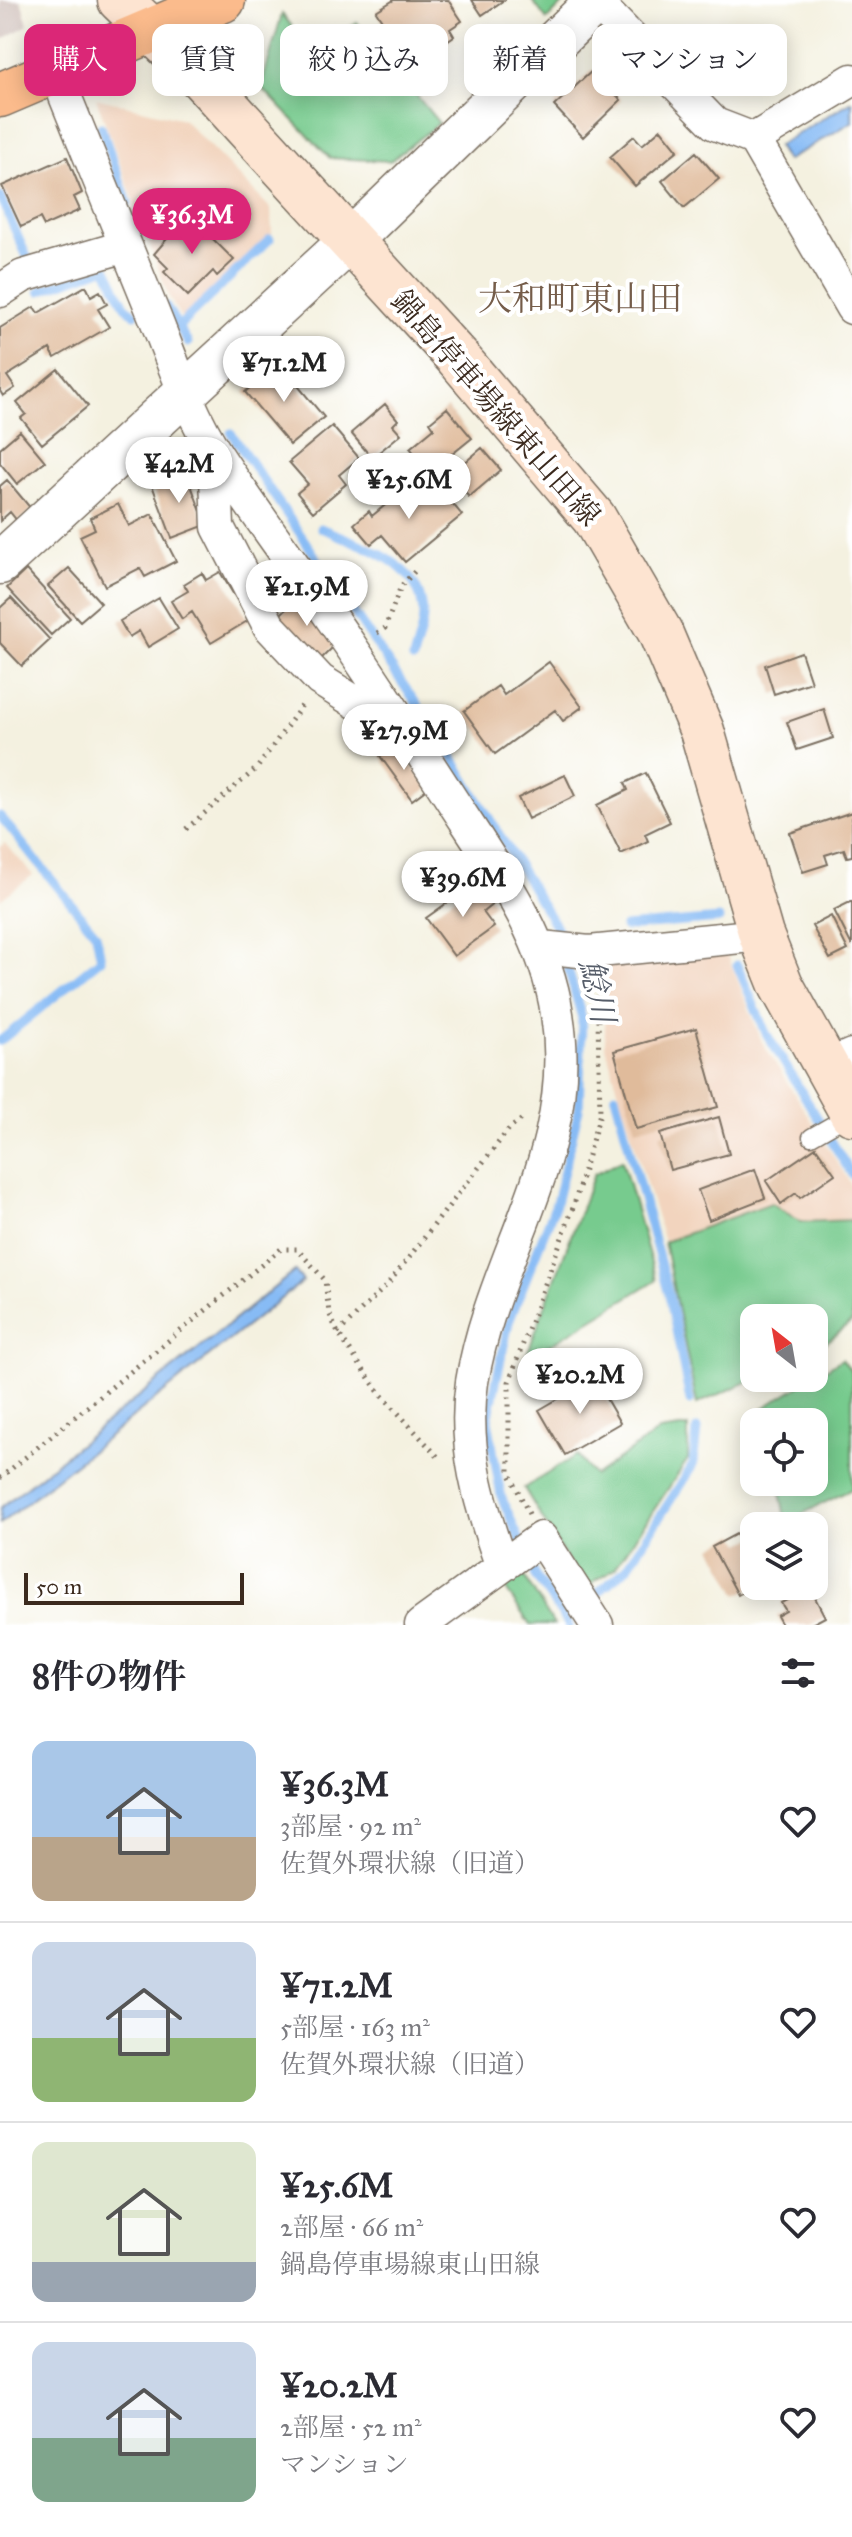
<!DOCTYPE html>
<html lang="ja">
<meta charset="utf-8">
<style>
body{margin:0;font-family:"IM FELL Great Primer","Noto Serif JP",serif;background:#f2f2f3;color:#2b2b33;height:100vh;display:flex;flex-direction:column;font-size:30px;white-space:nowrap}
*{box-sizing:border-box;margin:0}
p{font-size:26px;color:#7c7c81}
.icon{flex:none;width:44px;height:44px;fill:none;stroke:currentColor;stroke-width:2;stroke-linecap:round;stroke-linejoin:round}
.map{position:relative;height:1625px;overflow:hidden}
.panel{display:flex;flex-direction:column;background:#fff;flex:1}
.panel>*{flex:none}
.banner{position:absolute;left:24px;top:24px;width:804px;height:72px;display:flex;gap:16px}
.needle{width:52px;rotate:329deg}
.controls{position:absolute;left:740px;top:1304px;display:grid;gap:16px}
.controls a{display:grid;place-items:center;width:88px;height:88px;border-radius:16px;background:#fff;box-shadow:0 4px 20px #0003;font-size:40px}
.scale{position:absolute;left:24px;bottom:20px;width:220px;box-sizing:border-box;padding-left:8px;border:4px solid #3b2a1e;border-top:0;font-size:22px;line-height:28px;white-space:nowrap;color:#3b2a1e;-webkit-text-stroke:6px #fff;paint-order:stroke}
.price{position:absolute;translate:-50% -68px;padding:0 18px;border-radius:28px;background:#fff;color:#222;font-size:26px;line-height:52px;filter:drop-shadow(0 2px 4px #0008)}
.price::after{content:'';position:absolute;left:50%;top:48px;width:24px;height:18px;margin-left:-12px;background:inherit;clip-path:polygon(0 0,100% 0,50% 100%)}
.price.active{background:#db2777;color:#fff}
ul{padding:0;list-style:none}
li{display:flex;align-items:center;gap:24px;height:200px;padding:0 32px}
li+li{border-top:2px solid #e1e1e2}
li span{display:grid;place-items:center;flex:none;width:224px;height:160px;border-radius:16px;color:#555}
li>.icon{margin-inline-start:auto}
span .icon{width:96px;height:96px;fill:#fffc;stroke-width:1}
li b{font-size:34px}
h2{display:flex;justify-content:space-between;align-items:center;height:96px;padding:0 32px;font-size:34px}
.pill{padding:0 28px;border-radius:16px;background:#fff;box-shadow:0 4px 20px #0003;font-size:28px;line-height:72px}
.pill.active{background:#db2777;color:#fff}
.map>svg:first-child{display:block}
.built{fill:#f2d4be}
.industrial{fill:#cfc0ba}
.green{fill:#77cb8e;stroke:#597a56;stroke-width:2}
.water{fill:#87bbf5;stroke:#61728a;stroke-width:2}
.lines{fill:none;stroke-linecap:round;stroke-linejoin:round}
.stream{stroke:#87bbf5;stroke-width:9}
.building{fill:#e0bb9b}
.service-casing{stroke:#7c7062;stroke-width:19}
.minor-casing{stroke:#7c7062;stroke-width:35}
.tertiary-casing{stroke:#7c7062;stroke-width:45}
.secondary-casing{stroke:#7c7062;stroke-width:47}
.primary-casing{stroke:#7c7062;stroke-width:47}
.path{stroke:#7c7062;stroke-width:5;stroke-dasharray:2 6;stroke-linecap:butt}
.service{stroke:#fff;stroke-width:16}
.minor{stroke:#fff;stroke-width:32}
.tertiary{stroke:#fff;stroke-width:42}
.secondary{stroke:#fde4d1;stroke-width:44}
.primary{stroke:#fbbb8c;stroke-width:44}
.labels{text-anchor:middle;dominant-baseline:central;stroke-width:8;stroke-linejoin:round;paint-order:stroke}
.street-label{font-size:30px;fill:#3b2a1e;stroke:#fff}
.water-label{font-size:32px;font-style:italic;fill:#565d69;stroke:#fff}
.quarter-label{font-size:34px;fill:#755d4a;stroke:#fff}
</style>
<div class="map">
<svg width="852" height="1625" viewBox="0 0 852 1625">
<rect width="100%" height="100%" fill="#fff"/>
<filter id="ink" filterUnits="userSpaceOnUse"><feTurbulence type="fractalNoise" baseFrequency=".0125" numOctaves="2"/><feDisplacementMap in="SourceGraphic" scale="16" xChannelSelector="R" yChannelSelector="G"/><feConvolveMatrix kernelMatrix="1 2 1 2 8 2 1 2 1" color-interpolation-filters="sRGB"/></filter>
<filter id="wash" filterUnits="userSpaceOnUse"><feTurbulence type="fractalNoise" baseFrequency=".006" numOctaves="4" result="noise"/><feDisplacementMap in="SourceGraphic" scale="32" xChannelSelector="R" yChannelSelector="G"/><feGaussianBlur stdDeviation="1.8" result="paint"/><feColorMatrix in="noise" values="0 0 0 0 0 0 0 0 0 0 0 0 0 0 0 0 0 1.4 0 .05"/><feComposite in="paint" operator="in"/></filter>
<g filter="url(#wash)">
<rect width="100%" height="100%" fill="#f4f1e0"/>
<path class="built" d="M96,98l87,21 88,90 1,25 -91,84 -12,-21z
M5,843l28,32 -33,25v-53z
M726,951l36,91 90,144v34l-51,2 -30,-19 -107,39 -59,-197v-82z"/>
<path class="industrial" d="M0,0h21l7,25 -28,16z"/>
<path class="green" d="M532,0h35l-20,20z
M282,14l31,38 44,-30 82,101 -49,38 -60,-3 -69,-71z
M622,1160l34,120 -131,80 69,-186z
M771,1203l30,19 51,-2v102l-38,30v-34h-60l2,60 -59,26 -33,-162z
M842,1359l10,13v117l-66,33 -8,-40h36v-60h-49l-3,-13z
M688,1427v32l-73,109 -31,20 -60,-100 53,-33 17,21 65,-45z
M524,1576l30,49h-24l-28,-41z"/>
<path class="water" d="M852,101v21l-66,39 -9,-15z
M295,1271l8,10 -303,243v-16z"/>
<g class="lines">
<path class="stream" d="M101,127l27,76
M0,197l28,62
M40,291l66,-24 19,39 10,8
M166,306l22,37
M179,326l91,-87
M231,433l213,311 112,183 26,91 -3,91 -23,94 -47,119 -21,98 13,76 34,80 34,49
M321,528c41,18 102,34 102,88 0,14 -7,30 -10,43
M0,816l96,118 5,25 -101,82
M625,927l94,-8
M737,965l29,68 86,142
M615,1095l54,200 21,106
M596,1594l31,-26 66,-103 4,-36"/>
</g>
<g id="blocks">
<path class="building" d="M394,0h54l14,21 -12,8 4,7 -16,11 -5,-7 -27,18 -30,-47z
M472,0h32l-22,15z
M593,70l28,30 -38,37 -29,-31z
M661,129l17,21 -43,36 -25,-29 24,-21 8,9z
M696,152l23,27 -35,29 -22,-27z
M67,157l15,36 -8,4 6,13 -36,16 -4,-8 -19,9 -19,-41z
M188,214l46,46 -17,16 -4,-5 -25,25 -24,-24 4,-4 -14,-14z
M86,286l5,10 9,-5 7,13 -9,5 11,18 -54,31 -5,-9 -43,27 8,12 -12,8 -3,-5v-63l34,-21 4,6z
M279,363l45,54 -34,28 -45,-53z
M58,369l30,37 -46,38 -21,-26 5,-4 -9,-11z
M385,404l13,16 -5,5 8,9 -29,24 -21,-25z
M447,408l25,30 -42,34 -20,-24 24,-20 -4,-6z
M332,426l27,32 -20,17 7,9 -33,28 -16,-19 11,-9 -19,-22z
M20,431l25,30 -28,23 -17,-21v-15z
M482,448l19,22 -32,27 -19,-22z
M186,472l20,53 -34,13 -20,-53z
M7,480l25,30 -14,12 -8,-10 -10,9v-35z
M413,482l18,22 13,-11 18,22 -57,47 -23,-27 -11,9 -17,-20 15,-13 3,5z
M118,504l11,22 23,-12 24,47 -31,16 -5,-9 -35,18 -25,-50 15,-7 -5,-11z
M69,568l32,35 -21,18 -32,-35z
M26,570l44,48 -19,17 -44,-47z
M220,572l29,48 -38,23 -19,-31 -10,7 -11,-18 17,-10 -4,-7 18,-11 4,7z
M11,598l39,42 -28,26 -22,-23v-35z
M159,598l19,31 -30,18 -9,-16 -10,6 -9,-16z
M297,598l24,24 13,24 -13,13 -43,-42z
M801,652l10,30 -37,12 -9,-29z
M549,662l33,45 -19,14 -8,-11 -60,44 -31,-43 34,-25 6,9z
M824,709l9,29 -36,12 -10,-28z
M396,744l32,44 -16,12 -32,-44z
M646,773l24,49 -25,12 3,7 -27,13 -24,-49 31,-15 -3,-7z
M565,775l10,21 -47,23 -10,-21z
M852,812v44l-5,1 -3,-8 -19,6 3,9 -25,8 -13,-39z
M478,881l16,22 -11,9 11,15 -40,29 -28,-38z
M852,901v45l-18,-36z
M831,916l17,34 -18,9 -18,-33z
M696,1028l22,79 -82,22 -22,-78z
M719,1117l10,37 -59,16 -10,-36z
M816,1147l19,27 -35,24 -4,-5 -15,11 -15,-23z
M755,1169l10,29 -56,22 -11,-30z
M594,1378l26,45 -55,32 -26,-45z
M736,1534l6,10 12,-6v48l-16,9 -26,-48z
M810,1588l15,29 -15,8h-28l-5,-9 9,-5 -5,-8z"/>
</g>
</g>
<g filter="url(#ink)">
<use href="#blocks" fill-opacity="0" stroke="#7c7062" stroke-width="2"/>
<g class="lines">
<defs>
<path id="service" d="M811,1137l40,-23"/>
<path id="minor" d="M596,2l119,122 39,15 98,-59
M58,70l7,26c30,73 59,146 89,219 19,47 35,97 63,140 43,66 91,128 135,193 32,47 63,95 94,143 44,69 99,140 111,223 22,138 -64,239 -85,368 -10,64 8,122 29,182
M754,139l98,169
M0,291l23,-15 103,-30
M215,452l3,75 51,99 51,54 83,52
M541,947l48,5 172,-17
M824,1067l28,-12
M421,1625l120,-87 56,87"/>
<path id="tertiary" d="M0,563l350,-322 248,-241"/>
<path id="secondary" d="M120,0l82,79 255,278 137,161 66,114 42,99 59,204 20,50 71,128"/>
<path id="primary" d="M0,95l223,-95"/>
</defs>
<use href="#service" class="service-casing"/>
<use href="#minor" class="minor-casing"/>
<use href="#tertiary" class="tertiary-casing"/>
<use href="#secondary" class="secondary-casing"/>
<use href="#primary" class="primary-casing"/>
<path class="path" d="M377,633l8,-5 16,-42 14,-15
M186,829l71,-61 46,-64
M338,1333l50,-49 121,-155 13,-10
M0,1478l281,-229h16l28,31 4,33 9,20 40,58 63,69
M529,1514l-20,-42v-90l65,-177 26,-92 -2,-94 -5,-38"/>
<use href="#service" class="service"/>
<use href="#minor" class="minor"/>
<use href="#tertiary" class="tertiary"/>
<use href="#secondary" class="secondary"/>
<use href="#primary" class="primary"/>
</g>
</g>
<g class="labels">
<g class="street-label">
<text transform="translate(496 408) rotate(49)">鍋島停車場線東山田線</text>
</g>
<g class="water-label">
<text transform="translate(597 991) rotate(78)">鯰川</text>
</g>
<g class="quarter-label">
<text x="580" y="298">大和町東山田</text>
</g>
</g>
</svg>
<div class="controls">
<a><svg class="needle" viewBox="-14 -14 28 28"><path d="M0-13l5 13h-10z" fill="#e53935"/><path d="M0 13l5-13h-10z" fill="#7c7c81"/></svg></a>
<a><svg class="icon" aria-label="locate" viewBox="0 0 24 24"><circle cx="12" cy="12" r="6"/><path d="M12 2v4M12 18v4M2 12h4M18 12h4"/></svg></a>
<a><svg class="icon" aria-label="layers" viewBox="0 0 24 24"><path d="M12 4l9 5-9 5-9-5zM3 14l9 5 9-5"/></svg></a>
</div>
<div class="scale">50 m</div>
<b class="price active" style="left:192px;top:256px">¥36.3M</b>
<b class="price" style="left:284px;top:404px">¥71.2M</b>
<b class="price" style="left:179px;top:505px">¥42M</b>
<b class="price" style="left:409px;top:521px">¥25.6M</b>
<b class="price" style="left:307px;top:628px">¥21.9M</b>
<b class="price" style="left:404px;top:772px">¥27.9M</b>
<b class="price" style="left:463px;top:919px">¥39.6M</b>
<b class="price" style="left:580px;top:1416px">¥20.2M</b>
<div class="banner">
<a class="pill active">購入</a>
<a class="pill">賃貸</a>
<a class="pill">絞り込み</a>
<a class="pill">新着</a>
<a class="pill">マンション</a>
</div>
</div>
<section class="panel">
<h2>8件の物件<svg class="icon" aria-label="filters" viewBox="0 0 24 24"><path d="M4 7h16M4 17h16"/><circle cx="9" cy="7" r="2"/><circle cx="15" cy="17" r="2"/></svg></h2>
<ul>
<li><span style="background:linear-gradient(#a9c7e8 60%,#b9a48a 0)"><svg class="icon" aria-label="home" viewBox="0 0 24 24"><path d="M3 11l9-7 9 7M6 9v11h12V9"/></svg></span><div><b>¥36.3M</b><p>3部屋 · 92 m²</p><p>佐賀外環状線（旧道）</p></div><svg class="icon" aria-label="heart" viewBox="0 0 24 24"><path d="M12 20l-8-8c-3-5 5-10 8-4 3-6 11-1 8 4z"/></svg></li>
<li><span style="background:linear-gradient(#c9d6e8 60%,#8fb573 0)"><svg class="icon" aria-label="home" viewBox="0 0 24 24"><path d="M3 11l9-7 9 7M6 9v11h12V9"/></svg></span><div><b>¥71.2M</b><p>5部屋 · 163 m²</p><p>佐賀外環状線（旧道）</p></div><svg class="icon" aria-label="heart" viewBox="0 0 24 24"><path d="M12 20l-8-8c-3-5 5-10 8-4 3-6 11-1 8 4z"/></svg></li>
<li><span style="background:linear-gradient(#dfe7d0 75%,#9aa5b1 0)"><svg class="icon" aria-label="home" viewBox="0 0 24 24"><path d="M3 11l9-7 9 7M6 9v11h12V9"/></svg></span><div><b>¥25.6M</b><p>2部屋 · 66 m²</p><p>鍋島停車場線東山田線</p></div><svg class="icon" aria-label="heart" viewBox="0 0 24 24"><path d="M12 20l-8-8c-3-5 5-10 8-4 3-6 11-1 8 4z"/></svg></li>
<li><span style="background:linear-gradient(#c9d6e8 60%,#7fa58c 0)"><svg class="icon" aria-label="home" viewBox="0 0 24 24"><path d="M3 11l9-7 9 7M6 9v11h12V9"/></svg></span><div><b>¥20.2M</b><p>2部屋 · 52 m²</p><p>マンション</p></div><svg class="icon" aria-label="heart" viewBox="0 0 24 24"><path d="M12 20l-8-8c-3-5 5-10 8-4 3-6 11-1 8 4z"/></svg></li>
</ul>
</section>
